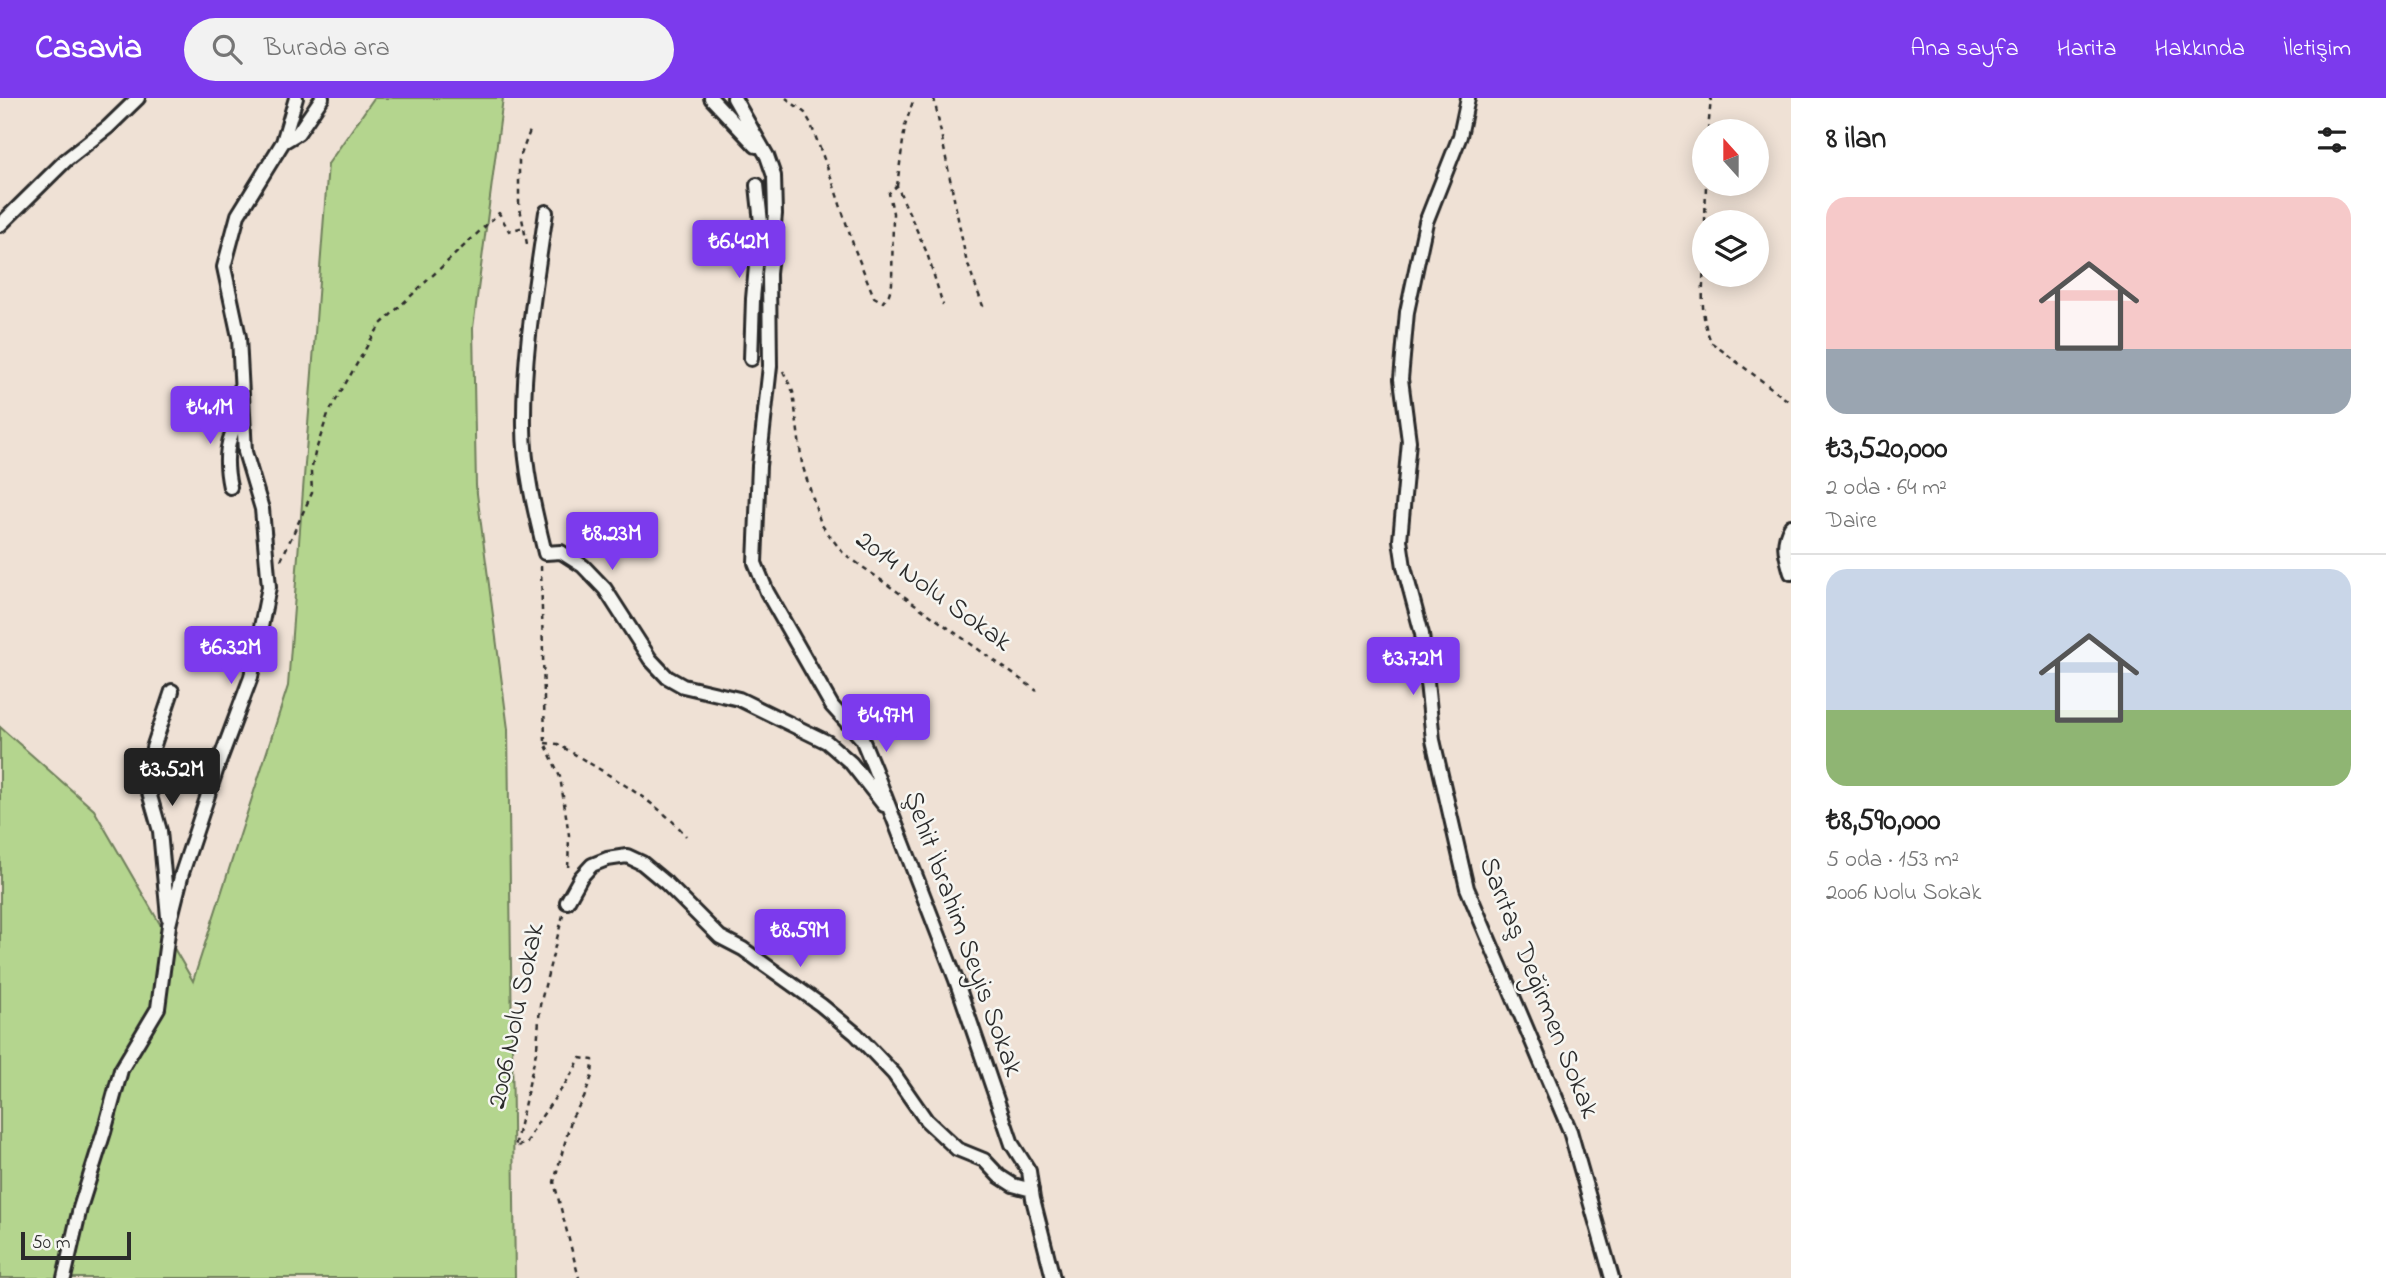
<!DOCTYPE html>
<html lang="tr">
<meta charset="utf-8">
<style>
body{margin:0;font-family:"Indie Flower",sans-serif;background:#f2f2f2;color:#222;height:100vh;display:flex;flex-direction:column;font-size:26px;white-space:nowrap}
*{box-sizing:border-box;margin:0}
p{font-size:23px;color:#767676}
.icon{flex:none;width:38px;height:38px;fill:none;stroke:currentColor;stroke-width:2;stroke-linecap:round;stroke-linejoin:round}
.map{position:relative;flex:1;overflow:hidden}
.side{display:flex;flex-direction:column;background:#fff;width:595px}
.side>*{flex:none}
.needle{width:46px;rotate:339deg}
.controls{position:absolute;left:1692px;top:21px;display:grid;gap:14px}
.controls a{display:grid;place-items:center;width:77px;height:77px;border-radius:50%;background:#fff;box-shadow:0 4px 18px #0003;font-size:35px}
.scale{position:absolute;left:21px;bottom:18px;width:110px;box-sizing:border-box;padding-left:7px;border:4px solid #2b2b2b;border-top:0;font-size:19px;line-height:24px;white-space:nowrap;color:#2b2b2b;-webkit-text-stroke:5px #f6f6f2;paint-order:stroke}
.price{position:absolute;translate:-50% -60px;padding:0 16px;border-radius:7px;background:#7c3aed;color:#fff;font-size:23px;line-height:46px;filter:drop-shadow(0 2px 4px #0008)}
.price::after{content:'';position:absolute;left:50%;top:42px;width:21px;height:16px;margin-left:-10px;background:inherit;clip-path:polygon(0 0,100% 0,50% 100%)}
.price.current{background:#222;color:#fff}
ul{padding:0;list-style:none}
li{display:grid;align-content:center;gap:14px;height:371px;padding:0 35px}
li+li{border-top:2px solid #e0e0e0}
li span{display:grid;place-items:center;height:217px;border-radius:21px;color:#555}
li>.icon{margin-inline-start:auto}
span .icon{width:126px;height:126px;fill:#fffc;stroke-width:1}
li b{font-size:30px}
h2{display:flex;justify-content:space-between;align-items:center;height:84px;padding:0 35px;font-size:30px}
header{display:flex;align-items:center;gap:42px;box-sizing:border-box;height:98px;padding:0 35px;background:#7c3aed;color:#fff}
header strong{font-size:33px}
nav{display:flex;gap:38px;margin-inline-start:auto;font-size:24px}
.search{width:490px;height:63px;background:#f2f2f2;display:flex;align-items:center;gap:18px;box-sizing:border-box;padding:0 24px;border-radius:38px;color:#767676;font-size:26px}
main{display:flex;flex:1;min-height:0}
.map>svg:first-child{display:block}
.green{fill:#b4d58e;stroke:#70805c;stroke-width:2}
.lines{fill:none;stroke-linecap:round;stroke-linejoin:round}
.street-casing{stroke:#2b2b2b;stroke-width:18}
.path{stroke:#2b2b2b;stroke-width:2.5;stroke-dasharray:5 5;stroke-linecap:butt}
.street{stroke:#f6f6f2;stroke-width:12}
.labels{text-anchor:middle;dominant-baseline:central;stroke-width:5;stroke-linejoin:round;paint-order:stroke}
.street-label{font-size:28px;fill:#2b2b2b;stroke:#f6f6f2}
</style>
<header>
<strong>Casavia</strong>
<div class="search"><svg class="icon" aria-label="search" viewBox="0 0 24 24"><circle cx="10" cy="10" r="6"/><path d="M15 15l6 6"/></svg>Burada ara</div>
<nav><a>Ana sayfa</a><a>Harita</a><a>Hakkında</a><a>İletişim</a></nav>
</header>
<main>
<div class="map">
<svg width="1791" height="1180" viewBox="0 0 1791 1180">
<rect width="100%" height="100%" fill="#efe1d5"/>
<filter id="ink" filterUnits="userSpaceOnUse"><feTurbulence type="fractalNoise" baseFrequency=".0143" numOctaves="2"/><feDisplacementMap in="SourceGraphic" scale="14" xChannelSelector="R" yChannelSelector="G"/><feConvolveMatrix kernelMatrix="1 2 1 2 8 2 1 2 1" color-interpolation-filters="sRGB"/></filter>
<g filter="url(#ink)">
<path class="green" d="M374,0h129l-30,230 3,158 32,243 7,549h-515v-551l94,83 99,171 95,-295 40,-522z"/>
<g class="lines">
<defs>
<path id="street" d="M711,0l45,48
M734,0l33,58 7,20 1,38 -6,60 1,92 -11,100 -4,97 12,29 65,114 30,33 12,29 82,212 56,164 17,27 4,28 20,79
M1468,0l-8,38 -34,86 -19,90 -6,67 8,62 -9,99 4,27 18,67 11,106 34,148 103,243 42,147
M283,44l15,-9 24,-35
M757,87l5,47 10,2
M546,114c-10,71 -23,142 -22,214 0,42 11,86 21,127l16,-1 22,14 22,23 45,70 17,18 16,9 56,13 88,43 24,21 33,42
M0,127l66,-65 42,-33 30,-29
M751,261l2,-60 5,-55 1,-6 13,-4
M230,389c-6,-28 -4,-49 12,-73
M1791,428c-10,17 -5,29 0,47
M567,804l14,-25 11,-12 15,-6 20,-3 15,7 24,20 54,54 23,12 78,56 35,29 38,40 32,46 31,29 27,11 15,16 14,9 19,5
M168,819l-8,-86 -12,-42 5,-41 19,-57
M64,1180l16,-70 24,-76 17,-62 37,-62 11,-83 13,-52 36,-108 33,-88 18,-90 -7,-78 -17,-57 -6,-115 -15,-70 14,-52 45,-73 13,-44"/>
</defs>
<use href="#street" class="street-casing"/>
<path class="path" d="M786,0l19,15 5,9 22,58 23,70 19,47 9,5 6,-8 3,-10 1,-71 -4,-20 8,-7 30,67 16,52
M934,0l32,161 18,50
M1708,33l3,-33
M897,88l8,-60 9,-28
M1705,124l1,-38
M527,146l-8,-41v-43l12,-32
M1704,156c0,29 -6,63 8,89l79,60
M783,273l10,21 9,72 19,60 22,29 194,138
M281,462l31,-67 -1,-21 4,-19 13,-39 42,-73 11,-17 118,-111 10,18 15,-4
M541,468l4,177 15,34 9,58 -1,36
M545,645l13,1c38,24 102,58 128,92
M563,817l-23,90 -3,43 -22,99 12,-4c13,-31 39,-54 53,-85l13,2 -1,16 -8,22 -12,19 -18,65 25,96"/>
<use href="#street" class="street"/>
</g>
</g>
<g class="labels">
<g class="street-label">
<text transform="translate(933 494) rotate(36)">2014 Nolu Sokak</text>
<text transform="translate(962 836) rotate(70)">Şehit İbrahim Seyis Sokak</text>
<text transform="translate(1538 890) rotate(68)">Sarıtaş Değirmen Sokak</text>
<text transform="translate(517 918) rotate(-78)">2006 Nolu Sokak</text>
</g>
</g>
</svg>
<div class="controls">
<a><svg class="needle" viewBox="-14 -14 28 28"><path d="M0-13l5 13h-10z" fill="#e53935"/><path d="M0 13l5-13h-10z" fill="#767676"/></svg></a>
<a><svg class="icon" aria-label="layers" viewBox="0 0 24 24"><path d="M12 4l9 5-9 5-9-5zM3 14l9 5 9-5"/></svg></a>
</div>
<div class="scale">50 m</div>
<b class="price" style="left:739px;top:182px">₺6.42M</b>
<b class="price" style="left:210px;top:348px">₺4.1M</b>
<b class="price" style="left:612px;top:474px">₺8.23M</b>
<b class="price" style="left:231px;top:588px">₺6.32M</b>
<b class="price" style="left:1413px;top:599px">₺3.72M</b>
<b class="price" style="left:886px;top:656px">₺4.97M</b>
<b class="price current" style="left:172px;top:710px">₺3.52M</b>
<b class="price" style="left:800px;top:871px">₺8.59M</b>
</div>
<section class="side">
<h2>8 ilan<svg class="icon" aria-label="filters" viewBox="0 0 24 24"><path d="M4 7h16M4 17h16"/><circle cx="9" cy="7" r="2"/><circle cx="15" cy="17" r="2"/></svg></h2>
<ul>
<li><span style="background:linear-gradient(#f6c9c9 70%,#9aa5b1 0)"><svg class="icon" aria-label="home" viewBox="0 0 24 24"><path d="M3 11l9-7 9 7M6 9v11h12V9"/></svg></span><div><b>₺3,520,000</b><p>2 oda · 64 m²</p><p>Daire</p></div></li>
<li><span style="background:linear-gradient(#c9d6e8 65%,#8fb573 0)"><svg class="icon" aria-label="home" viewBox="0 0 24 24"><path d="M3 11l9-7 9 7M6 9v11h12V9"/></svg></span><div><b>₺8,590,000</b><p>5 oda · 153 m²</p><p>2006 Nolu Sokak</p></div></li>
</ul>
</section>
</main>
